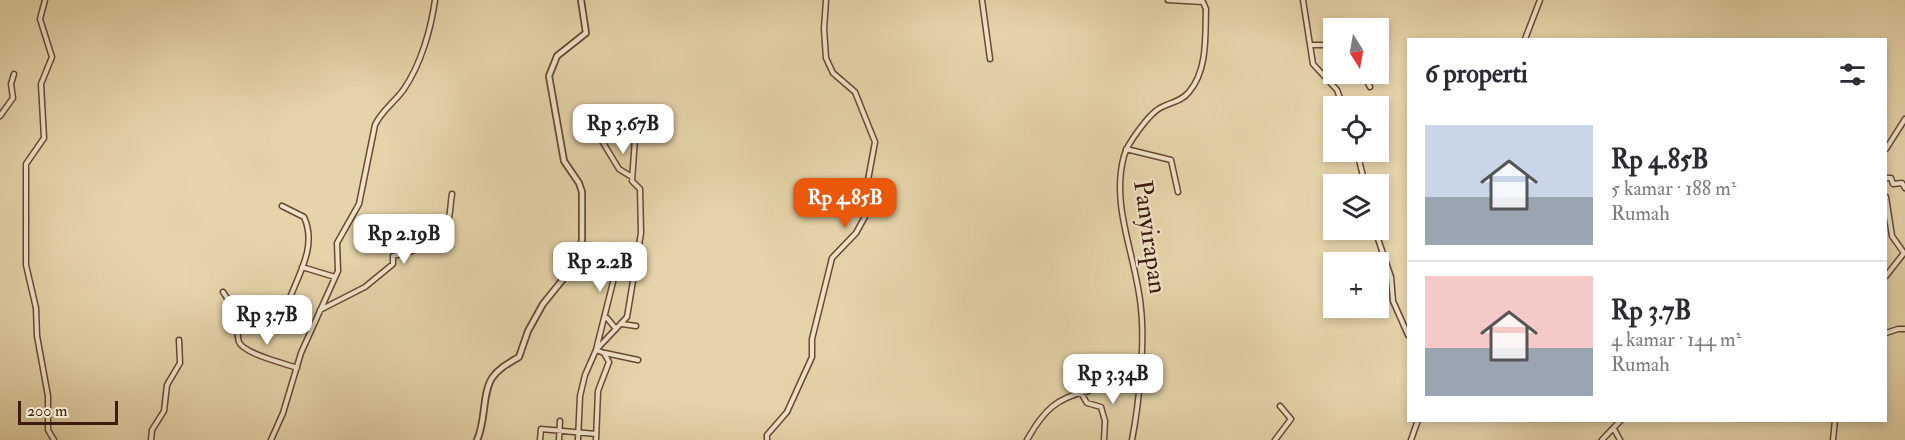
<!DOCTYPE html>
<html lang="id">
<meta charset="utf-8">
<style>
body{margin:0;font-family:"IM FELL Double Pica",serif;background:#f2f2f3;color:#2b2b33;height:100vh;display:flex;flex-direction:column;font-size:22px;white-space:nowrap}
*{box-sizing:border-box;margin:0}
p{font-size:20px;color:#7c7c81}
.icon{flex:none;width:33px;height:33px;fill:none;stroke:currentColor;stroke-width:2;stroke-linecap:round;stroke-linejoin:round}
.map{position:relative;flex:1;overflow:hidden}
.side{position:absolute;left:1407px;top:38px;width:480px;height:384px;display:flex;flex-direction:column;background:#fff;border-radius:0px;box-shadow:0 3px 9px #0003}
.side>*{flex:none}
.needle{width:39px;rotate:169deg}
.fabs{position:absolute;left:1323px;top:18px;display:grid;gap:12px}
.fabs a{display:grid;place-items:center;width:66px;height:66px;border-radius:0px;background:#fff;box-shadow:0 3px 9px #0003;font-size:30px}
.scale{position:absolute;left:18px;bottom:15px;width:100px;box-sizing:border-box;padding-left:6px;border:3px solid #3e1b0d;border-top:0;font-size:16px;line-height:21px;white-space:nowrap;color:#3e1b0d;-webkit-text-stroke:4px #eee2c7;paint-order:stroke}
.price{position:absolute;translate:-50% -51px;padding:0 14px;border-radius:12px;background:#fff;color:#222;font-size:20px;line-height:39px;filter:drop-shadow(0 2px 3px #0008)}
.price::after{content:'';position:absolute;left:50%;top:36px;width:18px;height:14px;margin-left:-9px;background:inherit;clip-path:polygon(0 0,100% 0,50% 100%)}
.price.current{background:#ea580c;color:#fff}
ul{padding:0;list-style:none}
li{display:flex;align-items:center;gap:18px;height:150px;padding:0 18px}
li+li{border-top:2px solid #e1e1e2}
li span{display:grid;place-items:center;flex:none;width:168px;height:120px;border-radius:0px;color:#555}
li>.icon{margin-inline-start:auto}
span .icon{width:72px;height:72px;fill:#fffc;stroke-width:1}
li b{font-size:26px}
h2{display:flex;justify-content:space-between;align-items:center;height:72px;padding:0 18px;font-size:26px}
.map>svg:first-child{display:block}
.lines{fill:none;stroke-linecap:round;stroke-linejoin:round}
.minor-casing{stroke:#684934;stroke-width:7}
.tertiary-casing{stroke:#684934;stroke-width:8}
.minor{stroke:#eee2c7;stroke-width:4}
.tertiary{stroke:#eee2c7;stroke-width:4.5}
.labels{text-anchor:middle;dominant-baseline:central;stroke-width:4.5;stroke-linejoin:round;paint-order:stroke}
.street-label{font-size:26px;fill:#3e1b0d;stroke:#eee2c7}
</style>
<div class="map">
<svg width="1905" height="440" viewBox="0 0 1905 440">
<rect width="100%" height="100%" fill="#e5d3a9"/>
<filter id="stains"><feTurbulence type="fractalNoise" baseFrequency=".00333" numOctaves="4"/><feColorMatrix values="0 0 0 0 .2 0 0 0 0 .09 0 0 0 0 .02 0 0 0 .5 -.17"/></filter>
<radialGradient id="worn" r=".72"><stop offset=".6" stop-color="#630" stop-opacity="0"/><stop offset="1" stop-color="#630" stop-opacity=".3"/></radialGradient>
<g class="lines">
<defs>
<path id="minor" d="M45,0l-5,19 12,38 -11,27 3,54 -18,26v101l10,43 1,28 11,60v34l6,10
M982,0l8,59
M1303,0l10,64 24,26 6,16
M1525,39l15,-39
M1310,45h24
M1363,74l7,13
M0,116l13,-18 -2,-14 3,-10
M602,141l17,28 13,8
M1126,149l45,11 7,32
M1886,149l19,-30
M1357,152l8,32
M1886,178h5l2,6 9,-1 3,5
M1886,197l6,39 12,17 -18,23
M282,206l22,11c16,35 -14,68 -21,102
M1375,230l16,47 2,24 15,34
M302,267l33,10
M223,292l4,6 84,31
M320,310l45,-23 28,-23v-8c18,-3 43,-13 53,-29 5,-9 4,-23 6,-33
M607,318l9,11
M237,322c1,6 0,14 2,20 5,12 45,21 58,26
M622,324l14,2
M1886,333l12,-4h7
M605,353l33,7
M1081,393l6,10 14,4 4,14 -1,19
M1614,429l6,11
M151,440l1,-10 12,-19 3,-26 13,-22 -1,-23
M271,440l12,-27 18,-60 37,-82 -1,-28 22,-39 16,-79c7,-15 20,-23 29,-36 17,-25 27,-60 31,-89
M540,440l1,-11 55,5
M559,440l1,-19
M578,440l2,-44 5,-21 11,-25 31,-33 14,-84 -1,-44 -8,-8 3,-43
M596,440l2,-49 11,-29 -5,-9 -8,-3 18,-72 8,-4h12
M767,440v-5l20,-23 25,-55v-18l20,-81 24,-25 11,-20 1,-33 7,-38 -20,-50 -22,-19 -7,-15 -2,-29 2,-29
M1027,440c16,-29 30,-43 62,-49
M1132,440c7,-36 13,-96 9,-131 -4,-51 -31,-102 -17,-153 3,-12 26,-44 38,-49 10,-5 20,-6 27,-15 19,-22 16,-57 17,-83l-3,-7 -35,-2
M1275,440l16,-21 -11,-13
M1411,440l7,-20
M1602,440l19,-20
M1833,440l2,-20"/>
<path id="tertiary" d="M477,440c9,-19 5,-46 15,-62 7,-10 17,-15 27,-21l9,-26 15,-27 34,-42 5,-22v-48l-3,-9 -15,-22 -15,-85 8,-20 29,-23 -5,-33"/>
</defs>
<use href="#minor" class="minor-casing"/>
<use href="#tertiary" class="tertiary-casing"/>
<use href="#minor" class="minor"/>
<use href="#tertiary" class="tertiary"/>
</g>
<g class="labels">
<g class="street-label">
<text transform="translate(1150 237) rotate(82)">Panyirapan</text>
</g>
</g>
<rect width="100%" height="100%" filter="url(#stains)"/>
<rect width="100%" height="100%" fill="url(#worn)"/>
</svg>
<div class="fabs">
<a><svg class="needle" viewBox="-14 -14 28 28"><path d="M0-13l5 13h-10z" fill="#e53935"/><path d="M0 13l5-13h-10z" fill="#7c7c81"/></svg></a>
<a><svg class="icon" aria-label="locate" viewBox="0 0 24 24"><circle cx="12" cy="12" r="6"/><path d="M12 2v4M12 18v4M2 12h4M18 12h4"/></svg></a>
<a><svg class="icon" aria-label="layers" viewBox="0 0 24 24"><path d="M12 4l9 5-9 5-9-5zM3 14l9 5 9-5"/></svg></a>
<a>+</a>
</div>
<div class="scale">200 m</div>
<b class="price" style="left:623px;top:155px">Rp 3.67B</b>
<b class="price current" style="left:845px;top:229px">Rp 4.85B</b>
<b class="price" style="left:404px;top:265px">Rp 2.19B</b>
<b class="price" style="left:600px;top:293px">Rp 2.2B</b>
<b class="price" style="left:267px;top:346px">Rp 3.7B</b>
<b class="price" style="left:1113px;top:405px">Rp 3.34B</b>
<section class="side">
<h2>6 properti<svg class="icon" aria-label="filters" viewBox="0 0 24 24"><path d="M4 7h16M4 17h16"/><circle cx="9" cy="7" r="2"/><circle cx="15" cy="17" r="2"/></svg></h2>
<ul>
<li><span style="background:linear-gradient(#c9d6e8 60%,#9aa5b1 0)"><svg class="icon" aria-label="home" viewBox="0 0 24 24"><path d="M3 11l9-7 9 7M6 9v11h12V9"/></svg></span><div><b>Rp 4.85B</b><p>5 kamar · 188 m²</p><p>Rumah</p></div></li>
<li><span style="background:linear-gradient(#f6c9c9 60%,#9aa5b1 0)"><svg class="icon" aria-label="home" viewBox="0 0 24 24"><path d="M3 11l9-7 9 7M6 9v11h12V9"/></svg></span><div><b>Rp 3.7B</b><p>4 kamar · 144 m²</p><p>Rumah</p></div></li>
</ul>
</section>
</div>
